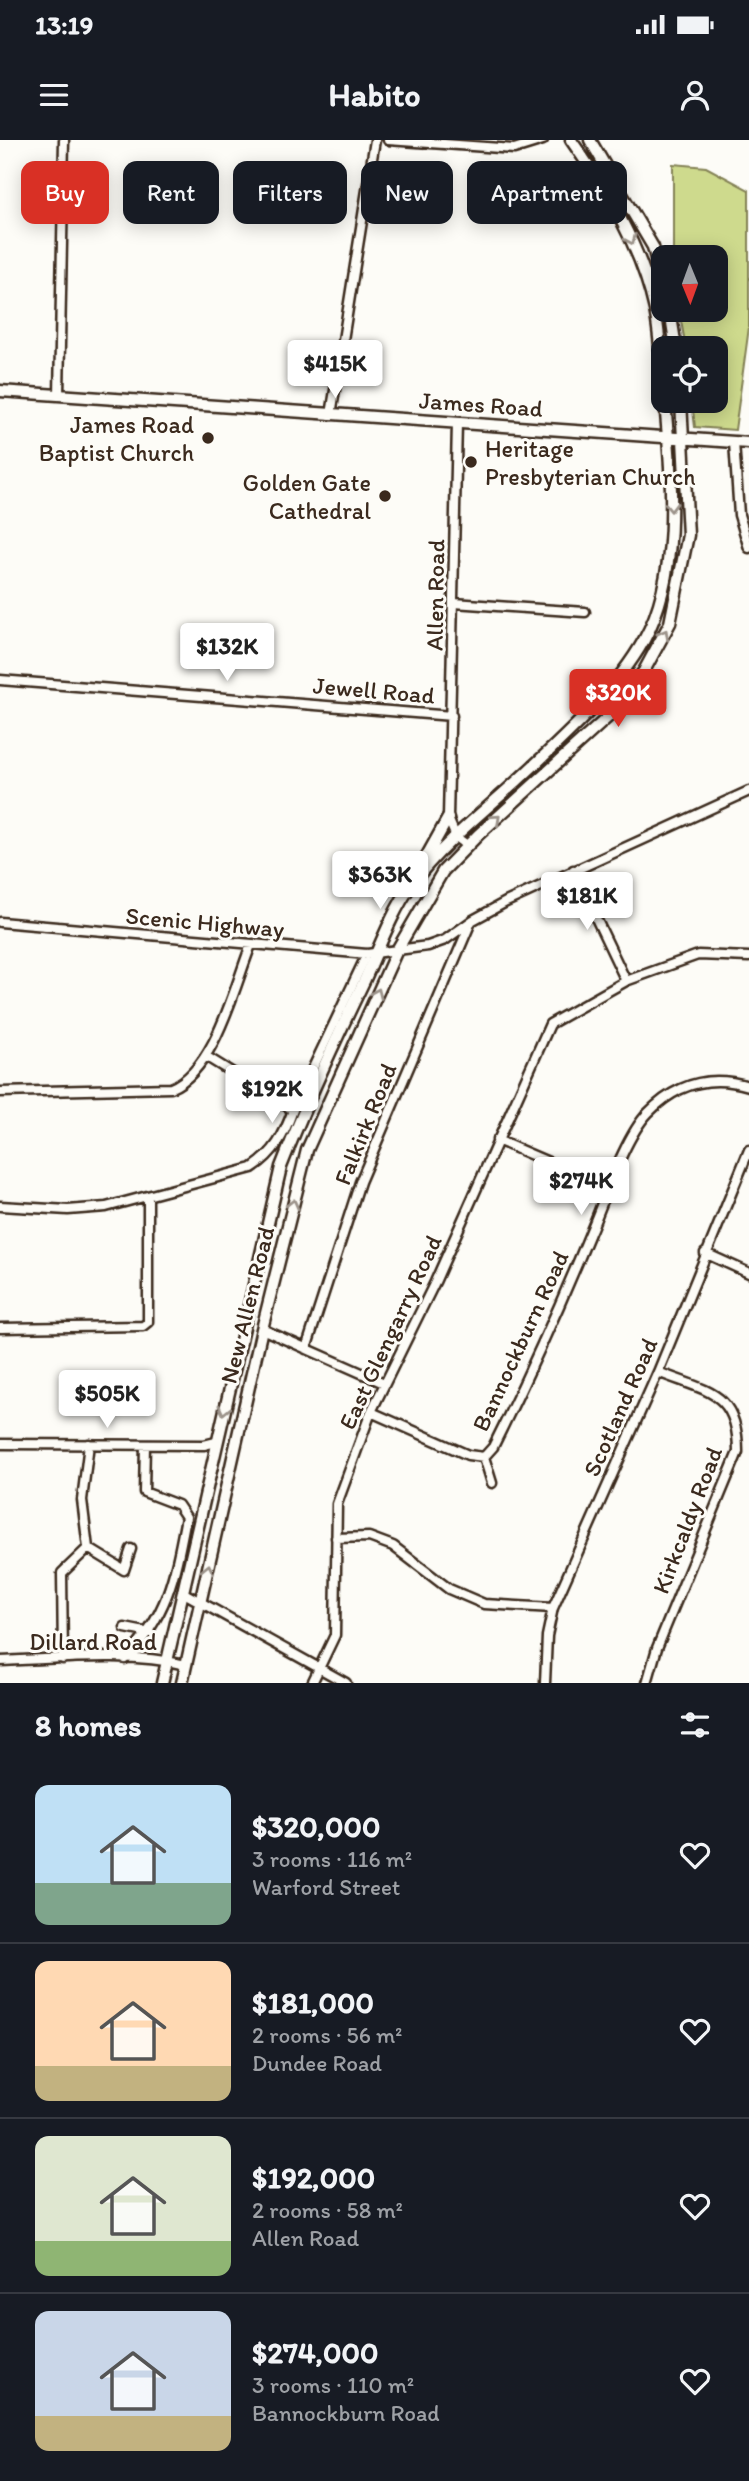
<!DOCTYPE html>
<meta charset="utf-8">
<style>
body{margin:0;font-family:Itim,sans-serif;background:#242831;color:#f1f3f6;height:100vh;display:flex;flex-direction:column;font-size:26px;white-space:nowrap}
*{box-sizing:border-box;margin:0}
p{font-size:23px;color:#9ea1a6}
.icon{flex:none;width:38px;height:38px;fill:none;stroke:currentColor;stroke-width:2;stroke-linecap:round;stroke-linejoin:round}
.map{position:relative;height:1543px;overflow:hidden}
.sheet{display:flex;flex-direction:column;background:#171b24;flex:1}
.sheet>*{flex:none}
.hud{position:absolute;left:21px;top:21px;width:707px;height:63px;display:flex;gap:14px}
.needle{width:46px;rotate:179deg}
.fabs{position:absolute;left:651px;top:105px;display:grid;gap:14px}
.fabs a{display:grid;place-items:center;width:77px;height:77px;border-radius:14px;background:#171b24;box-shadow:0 4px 18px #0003;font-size:35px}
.price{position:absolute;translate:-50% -60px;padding:0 16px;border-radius:7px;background:#fff;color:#222;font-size:23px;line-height:46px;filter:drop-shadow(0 2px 4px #0008)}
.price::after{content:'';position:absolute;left:50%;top:42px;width:21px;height:16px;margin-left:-10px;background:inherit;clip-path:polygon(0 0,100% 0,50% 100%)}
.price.on{background:#d93025;color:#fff}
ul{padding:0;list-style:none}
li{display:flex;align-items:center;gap:21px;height:175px;padding:0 35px}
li+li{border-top:2px solid #363941}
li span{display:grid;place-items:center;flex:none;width:196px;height:140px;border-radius:14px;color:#555}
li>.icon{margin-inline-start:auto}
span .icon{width:84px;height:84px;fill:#fffc;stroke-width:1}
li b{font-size:30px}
h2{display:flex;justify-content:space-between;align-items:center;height:84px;padding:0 35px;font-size:30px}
.chip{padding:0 24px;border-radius:14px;background:#171b24;box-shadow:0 4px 18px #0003;font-size:24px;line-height:63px}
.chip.on{background:#d93025;color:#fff}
.status{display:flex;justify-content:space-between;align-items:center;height:49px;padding:0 35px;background:#171b24;direction:ltr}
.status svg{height:19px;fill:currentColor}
header{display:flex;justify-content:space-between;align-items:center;height:91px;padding:0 35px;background:#171b24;font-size:32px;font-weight:700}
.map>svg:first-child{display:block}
.green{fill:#ceda8d;stroke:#848256;stroke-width:2}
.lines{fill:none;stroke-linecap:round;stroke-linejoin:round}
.minor-casing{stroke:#3b2a1e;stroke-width:13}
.major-casing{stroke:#3b2a1e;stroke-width:15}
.minor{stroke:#fdfcf7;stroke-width:8}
.major{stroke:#fdfcf7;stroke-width:10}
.oneway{stroke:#9c938a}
.poi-dot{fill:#3b2a1e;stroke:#fdfcf7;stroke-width:2.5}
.labels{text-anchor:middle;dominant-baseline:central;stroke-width:6;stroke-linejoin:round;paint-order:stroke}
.street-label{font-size:24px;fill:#3b2a1e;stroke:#fdfcf7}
.poi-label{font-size:24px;fill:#3b2a1e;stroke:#fdfcf7;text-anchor:end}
</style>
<div class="status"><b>13:19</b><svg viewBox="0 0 49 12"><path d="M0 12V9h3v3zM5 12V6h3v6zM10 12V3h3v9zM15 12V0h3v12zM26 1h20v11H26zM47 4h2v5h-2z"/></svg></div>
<header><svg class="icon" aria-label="menu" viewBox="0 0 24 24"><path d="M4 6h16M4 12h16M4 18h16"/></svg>Habito<svg class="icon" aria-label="person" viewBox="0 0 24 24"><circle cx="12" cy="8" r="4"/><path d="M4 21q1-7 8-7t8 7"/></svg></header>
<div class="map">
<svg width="749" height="1543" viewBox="0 0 749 1543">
<rect width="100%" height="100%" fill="#fdfcf7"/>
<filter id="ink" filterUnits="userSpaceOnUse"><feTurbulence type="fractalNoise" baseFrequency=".0143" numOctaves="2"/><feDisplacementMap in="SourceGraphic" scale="14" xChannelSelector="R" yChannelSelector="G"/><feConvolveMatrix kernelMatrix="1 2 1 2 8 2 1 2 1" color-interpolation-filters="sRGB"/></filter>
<g filter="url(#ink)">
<path class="green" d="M673,24l33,3 43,23v137l-14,103 -40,-3 -3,-26h24v-53h-30l-7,-38h37v-53h-43z"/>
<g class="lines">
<defs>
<path id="minor" d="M388,0l126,9 29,-9
M59,255l5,-255
M331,275l44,-275
M457,283l-9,395 8,19 11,8
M734,302l5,73 10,33
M454,463l131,9
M0,540l452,36
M573,730l53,111
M0,782l367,32 61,-8 17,-6 28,-20 33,-18 243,-111
M207,917l86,53
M0,952l171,-4c44,-18 63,-100 80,-143
M497,1000l112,48
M0,1066l68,4 38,-3 146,-39c23,-15 32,-33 41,-58l74,-156
M705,1113l44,20
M0,1188l143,-2 5,-4v-126
M262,1189l122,54
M306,1209l54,-167 111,-260
M371,1272l97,43 16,2 8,26
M0,1304l204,1 12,-3
M484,1317l9,-10c35,-70 67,-141 97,-214 14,-32 34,-95 58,-120 28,-29 62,-39 101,-27
M336,1398l33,-1 24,9 56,43 35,15 69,4
M88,1408l-6,-48 7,-56
M88,1408l36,22 7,-21
M184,1453l162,90
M125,1488l25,5
M63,1519l-1,-86 26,-25
M125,1519c43,-43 50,-84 61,-142l-8,-12 -34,-13 1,-47
M0,1521c60,-2 127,-10 186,4
M312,1543l23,-48 2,-131 34,-92 64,-130 115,-258 76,-43 72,-26 51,2
M545,1543l2,-47 6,-28 105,-236 91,-222
M647,1543l10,-35 81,-196c0,-61 -31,-60 -80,-80"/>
<path id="major" d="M571,0c37,53 70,106 84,170 5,24 6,51 8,76
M590,0l63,107 10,39
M670,170l6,38
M0,251l749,52
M419,730l29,-52
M162,1543l119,-516c25,-64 54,-126 84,-188 14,-31 27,-67 47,-95 29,-39 70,-71 105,-103 44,-41 98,-89 127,-141 38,-68 27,-165 21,-239
M182,1543l80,-354 45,-179 90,-200 46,-79 35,-36 130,-118 36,-46 26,-48 18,-88 -7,-134"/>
</defs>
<use href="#minor" class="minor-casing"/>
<use href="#major" class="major-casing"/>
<use href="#minor" class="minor"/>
<use href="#major" class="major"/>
</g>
<defs><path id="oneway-chevron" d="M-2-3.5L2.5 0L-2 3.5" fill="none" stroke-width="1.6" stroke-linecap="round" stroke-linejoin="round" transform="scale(1.75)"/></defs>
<g class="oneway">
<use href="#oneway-chevron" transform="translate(631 100) rotate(66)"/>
<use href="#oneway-chevron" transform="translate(671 367) rotate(89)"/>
<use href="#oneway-chevron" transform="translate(664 494) rotate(-61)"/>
<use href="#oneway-chevron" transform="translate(496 679) rotate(-42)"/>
<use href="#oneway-chevron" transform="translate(377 853) rotate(-66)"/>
<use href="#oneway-chevron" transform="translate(293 1064) rotate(-76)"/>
<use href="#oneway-chevron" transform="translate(224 1270) rotate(103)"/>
<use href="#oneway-chevron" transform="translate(208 1429) rotate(-77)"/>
</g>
</g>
<g class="poi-dot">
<circle cx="208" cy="298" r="7"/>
<circle cx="471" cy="322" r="7"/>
<circle cx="385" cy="356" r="7"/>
</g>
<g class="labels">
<g class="street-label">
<text transform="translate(481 264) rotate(4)">James Road</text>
<text transform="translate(435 455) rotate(-89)">Allen Road</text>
<text transform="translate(374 550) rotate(5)">Jewell Road</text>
<text transform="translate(205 782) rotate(5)">Scenic Highway</text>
<text transform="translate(365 984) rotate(-68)">Falkirk Road</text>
<text transform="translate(247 1165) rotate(-76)">New Allen Road</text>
<text transform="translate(390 1192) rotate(-65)">East Glengarry Road</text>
<text transform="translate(520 1201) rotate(-65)">Bannockburn Road</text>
<text transform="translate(620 1267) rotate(-66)">Scotland Road</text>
<text transform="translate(687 1380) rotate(-69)">Kirkcaldy Road</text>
<text x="93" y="1501">Dillard Road</text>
</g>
<g class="poi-label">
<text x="194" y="284">James Road<tspan x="194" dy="28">Baptist Church</tspan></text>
<text x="485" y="308" text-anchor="start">Heritage<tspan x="485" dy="28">Presbyterian Church</tspan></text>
<text x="371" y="342">Golden Gate<tspan x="371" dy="28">Cathedral</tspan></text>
</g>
</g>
</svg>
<div class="fabs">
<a><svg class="needle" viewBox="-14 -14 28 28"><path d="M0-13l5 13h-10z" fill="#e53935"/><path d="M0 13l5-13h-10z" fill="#9ea1a6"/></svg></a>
<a><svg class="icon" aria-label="locate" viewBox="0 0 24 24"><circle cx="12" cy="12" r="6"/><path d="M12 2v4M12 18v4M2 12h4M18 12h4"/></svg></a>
</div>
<b class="price" style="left:335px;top:260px">$415K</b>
<b class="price" style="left:227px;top:543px">$132K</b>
<b class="price on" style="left:618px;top:589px">$320K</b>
<b class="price" style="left:380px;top:771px">$363K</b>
<b class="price" style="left:587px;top:792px">$181K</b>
<b class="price" style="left:272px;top:985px">$192K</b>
<b class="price" style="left:581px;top:1077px">$274K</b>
<b class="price" style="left:107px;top:1290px">$505K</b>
<div class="hud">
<a class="chip on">Buy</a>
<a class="chip">Rent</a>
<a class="chip">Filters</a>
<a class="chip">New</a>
<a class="chip">Apartment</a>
</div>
</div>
<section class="sheet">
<h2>8 homes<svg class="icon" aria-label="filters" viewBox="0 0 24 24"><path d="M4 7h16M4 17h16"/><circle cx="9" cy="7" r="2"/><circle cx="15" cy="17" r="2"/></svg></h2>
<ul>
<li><span style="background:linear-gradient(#bfe0f5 70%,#7fa58c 0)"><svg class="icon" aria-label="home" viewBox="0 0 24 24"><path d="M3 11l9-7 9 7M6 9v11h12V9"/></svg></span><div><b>$320,000</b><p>3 rooms · 116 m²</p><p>Warford Street</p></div><svg class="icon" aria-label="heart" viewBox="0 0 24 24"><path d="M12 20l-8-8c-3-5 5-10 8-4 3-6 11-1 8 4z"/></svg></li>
<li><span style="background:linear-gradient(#ffd9b3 75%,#c2b280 0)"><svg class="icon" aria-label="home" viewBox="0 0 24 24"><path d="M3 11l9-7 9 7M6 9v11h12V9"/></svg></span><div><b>$181,000</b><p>2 rooms · 56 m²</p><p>Dundee Road</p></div><svg class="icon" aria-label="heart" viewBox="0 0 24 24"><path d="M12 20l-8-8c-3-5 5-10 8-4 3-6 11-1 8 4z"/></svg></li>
<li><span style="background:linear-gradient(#dfe7d0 75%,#8fb573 0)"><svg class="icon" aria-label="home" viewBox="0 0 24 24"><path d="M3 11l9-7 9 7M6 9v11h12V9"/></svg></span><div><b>$192,000</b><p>2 rooms · 58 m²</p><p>Allen Road</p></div><svg class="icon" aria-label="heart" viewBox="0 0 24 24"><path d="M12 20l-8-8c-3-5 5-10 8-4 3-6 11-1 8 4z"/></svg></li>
<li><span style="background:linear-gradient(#c9d6e8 75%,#c2b280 0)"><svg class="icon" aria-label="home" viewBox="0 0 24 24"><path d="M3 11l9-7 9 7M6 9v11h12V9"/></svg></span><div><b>$274,000</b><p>3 rooms · 110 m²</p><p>Bannockburn Road</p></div><svg class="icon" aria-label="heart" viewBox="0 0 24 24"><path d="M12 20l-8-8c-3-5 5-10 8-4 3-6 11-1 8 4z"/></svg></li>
</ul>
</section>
